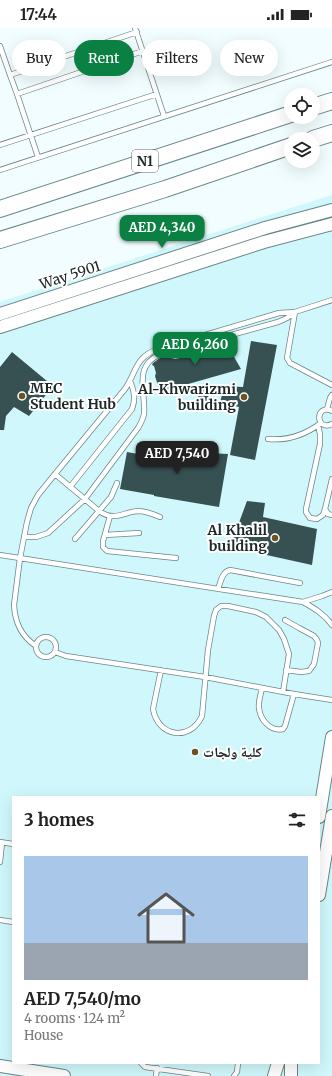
<!DOCTYPE html>
<meta charset="utf-8">
<style>
body{margin:0;font-family:Merriweather,"Noto Naskh Arabic",serif;background:#f2f2f2;color:#222;height:100vh;display:flex;flex-direction:column;font-size:15px;white-space:nowrap}
*{box-sizing:border-box;margin:0}
p{font-size:13px;color:#767676}
.icon{flex:none;width:22px;height:22px;fill:none;stroke:currentColor;stroke-width:2;stroke-linecap:round;stroke-linejoin:round}
.map{position:relative;flex:1;overflow:hidden}
.panel{position:absolute;left:12px;top:768px;width:308px;height:268px;display:flex;flex-direction:column;background:#fff;border-radius:0px;box-shadow:0 4px 16px #0002}
.panel>*{flex:none}
.guide{position:absolute;left:12px;top:12px;width:308px;height:36px;display:flex;gap:8px}
.tools{position:absolute;left:284px;top:60px;display:grid;gap:8px}
.tools a{display:grid;place-items:center;width:36px;height:36px;border-radius:50%;background:#fff;box-shadow:0 4px 16px #0002;font-size:20px}
.price{position:absolute;translate:-50% -34px;padding:0 9px;border-radius:8px;background:#0b8043;color:#fff;font-size:13px;line-height:26px;filter:drop-shadow(0 1px 2px #0008)}
.price::after{content:'';position:absolute;left:50%;top:24px;width:12px;height:9px;margin-left:-6px;background:inherit;clip-path:polygon(0 0,100% 0,50% 100%)}
.price.selected{background:#222;color:#fff}
ul{padding:0;list-style:none}
li{display:grid;align-content:center;gap:8px;height:212px;padding:0 12px}
li span{display:grid;place-items:center;height:124px;border-radius:0px;color:#555}
li>.icon{margin-inline-start:auto}
span .icon{width:72px;height:72px;fill:#fffc;stroke-width:1}
li b{font-size:17px}
h2{display:flex;justify-content:space-between;align-items:center;height:48px;padding:0 12px;font-size:17px}
.chip{padding:0 14px;border-radius:18px;background:#fff;box-shadow:0 4px 16px #0002;font-size:14px;line-height:36px}
.chip.selected{background:#0b8043;color:#fff}
.status{display:flex;justify-content:space-between;align-items:center;height:28px;padding:0 20px;background:#fff;direction:ltr}
.status svg{height:11px;fill:currentColor}
.map>svg:first-child{display:block}
.built{fill:#d0f8fc;fill-rule:evenodd}
.building{fill:#375153}
.lines{fill:none;stroke-linecap:round;stroke-linejoin:round}
.lane-casing{stroke:#6a8688;stroke-width:6}
.secondary-casing{stroke:#6a8688;stroke-width:14}
.highway-casing{stroke:#6a8688;stroke-width:18}
.lane{stroke:#fff;stroke-width:4.5}
.secondary{stroke:#fff;stroke-width:12}
.highway{stroke:#fff;stroke-width:16}
.poi-dot{fill:#6d5324;stroke:#fff;stroke-width:1.5}
.labels{text-anchor:middle;dominant-baseline:central;stroke-width:4;stroke-linejoin:round;paint-order:stroke}
.shield{fill:#fff;stroke:#606868;stroke-width:1}
.shield-label{font-size:13px;font-weight:bold;fill:#1c2728}
.street-label{font-size:14px;fill:#1c2728;stroke:#fff}
.poi-label{font-size:14px;font-weight:bold;fill:#1c2728;stroke:#fff;text-anchor:start}
</style>
<div class="status"><b>17:44</b><svg viewBox="0 0 49 12"><path d="M0 12V9h3v3zM5 12V6h3v6zM10 12V3h3v9zM15 12V0h3v12zM26 1h20v11H26zM47 4h2v5h-2z"/></svg></div>
<div class="map">
<svg width="332" height="1048" viewBox="0 0 332 1048">
<rect width="100%" height="100%" fill="#f1fdfe"/>
<path class="built" d="M332,167v881h-332v-774l269,-87zM13,769h306v266h-306z"/>
<path class="building" d="M228,312l5,15 8,14 -81,23 -5,-16 1,-3 -2,-7 -2,-1 1,-2 7,-5 7,-1 8,2 15,-3 -2,-5z
M251,313l26,4 -22,115 -25,-5 9,-48 -19,-4 4,-17 19,1z
M12,324l41,34 -24,30 -15,-9 -8,9 -2,14h-4v-63z
M199,360l10,2 -1,11 -10,-1z
M162,415l25,5v4l41,2 -9,53 -65,-11v-1l-34,-6 7,-37 33,6z
M247,473l18,2 -2,14 54,12 -5,36 -82,-18z"/>
<g class="lines">
<defs>
<path id="lane" d="M135,0l29,88
M0,18l10,29
M17,66l126,-43
M0,117l157,-51
M38,129l-21,-63 -7,-19 127,-43
M0,142l332,-108
M295,284l-8,46 3,5 42,22
M327,381l3,-11 2,-3
M332,383c-17,-8 -17,21 0,13
M318,397l2,9v10l-14,65v3l4,6 7,1 6,-4 2,-6 7,-30
M268,411c21,2 37,-4 53,-16
M55,446l44,37c16,11 24,1 39,0 8,0 15,3 22,6
M70,459l62,-78c4,-11 2,-18 -2,-28
M325,481l3,5 4,1
M110,488l-7,25v6l4,4 69,7
M105,507l34,-2
M24,509h12l12,-4 37,-34 53,-71c3,-5 5,-9 6,-14 2,-21 -11,-48 15,-59l119,-33 9,-4 8,-6 37,-12
M75,511l36,-42 6,-14
M0,527l303,47c11,6 21,12 29,23
M218,561c3,-8 4,-17 12,-19l70,13
M303,574l19,-6 10,-4
M285,592l14,8 15,8 3,4 1,3 -4,21 -5,7 -8,1 -15,-2
M36 619a10 10 0 1 1 20 0a10 10 0 1 1-20 0Z
M36,618c-15,-10 -21,-23 -22,-41l6,-47 7,-36 4,-14 7,-13 17,-21 70,-85c12,-18 10,-32 33,-40l121,-36 16,-1
M55,624l11,4 139,21 89,17 38,6
M161,642l-8,39c5,28 37,33 49,7l6,-66 6,-34 2,-6 5,-4h7l28,6 10,5 13,13 5,9 5,15 -6,38
M262,660c-1,6 -4,13 -3,20 1,11 11,24 24,21l2,-3 9,-32
M0,814l13,2
M0,834l2,-19
M0,892l13,2
M141,1035l4,4 63,9
M156,1048l1,-8
M234,1048l3,-4 1,-9"/>
<path id="secondary" d="M0,286l265,-86 67,-18
M0,299l264,-85 68,-18
M319,789l13,-80
M319,867l13,-79
M0,1038l64,10
M274,1048l4,-13
M291,1048v-13"/>
<path id="highway" d="M313,79l19,-6
M313,111l19,-6
M0,181l291,-95
M0,212l165,-51 126,-43"/>
</defs>
<use href="#lane" class="lane-casing"/>
<use href="#secondary" class="secondary-casing"/>
<use href="#highway" class="highway-casing"/>
<use href="#lane" class="lane"/>
<use href="#secondary" class="secondary"/>
<use href="#highway" class="highway"/>
</g>
<g class="poi-dot">
<circle cx="22" cy="368" r="4"/>
<circle cx="244" cy="369" r="4"/>
<circle cx="275" cy="510" r="4"/>
<circle cx="195" cy="724" r="4"/>
</g>
<g class="labels">
<rect class="shield" x="132" y="122" width="26" height="22" rx="3"/>
<g class="shield-label">
<text x="145" y="133">N1</text>
</g>
<g class="street-label">
<text transform="translate(70 247) rotate(-18)">Way 5901</text>
</g>
<g class="poi-label">
<text x="30" y="360">MEC<tspan x="30" dy="16">Student Hub</tspan></text>
<text x="236" y="361" text-anchor="end">Al-Khwarizmi<tspan x="236" dy="16">building</tspan></text>
<text x="267" y="502" text-anchor="end">Al Khalil<tspan x="267" dy="16">building</tspan></text>
<text x="203" y="724">كلية ولجات</text>
</g>
</g>
</svg>
<div class="tools">
<a><svg class="icon" aria-label="locate" viewBox="0 0 24 24"><circle cx="12" cy="12" r="6"/><path d="M12 2v4M12 18v4M2 12h4M18 12h4"/></svg></a>
<a><svg class="icon" aria-label="layers" viewBox="0 0 24 24"><path d="M12 4l9 5-9 5-9-5zM3 14l9 5 9-5"/></svg></a>
</div>
<b class="price" style="left:162px;top:221px">AED 4,340</b>
<b class="price" style="left:195px;top:338px">AED 6,260</b>
<b class="price selected" style="left:177px;top:447px">AED 7,540</b>
<div class="guide">
<a class="chip">Buy</a>
<a class="chip selected">Rent</a>
<a class="chip">Filters</a>
<a class="chip">New</a>
</div>
<section class="panel">
<h2>3 homes<svg class="icon" aria-label="filters" viewBox="0 0 24 24"><path d="M4 7h16M4 17h16"/><circle cx="9" cy="7" r="2"/><circle cx="15" cy="17" r="2"/></svg></h2>
<ul>
<li><span style="background:linear-gradient(#a9c7e8 70%,#9aa5b1 0)"><svg class="icon" aria-label="home" viewBox="0 0 24 24"><path d="M3 11l9-7 9 7M6 9v11h12V9"/></svg></span><div><b>AED 7,540/mo</b><p>4 rooms · 124 m²</p><p>House</p></div></li>
</ul>
</section>
</div>
